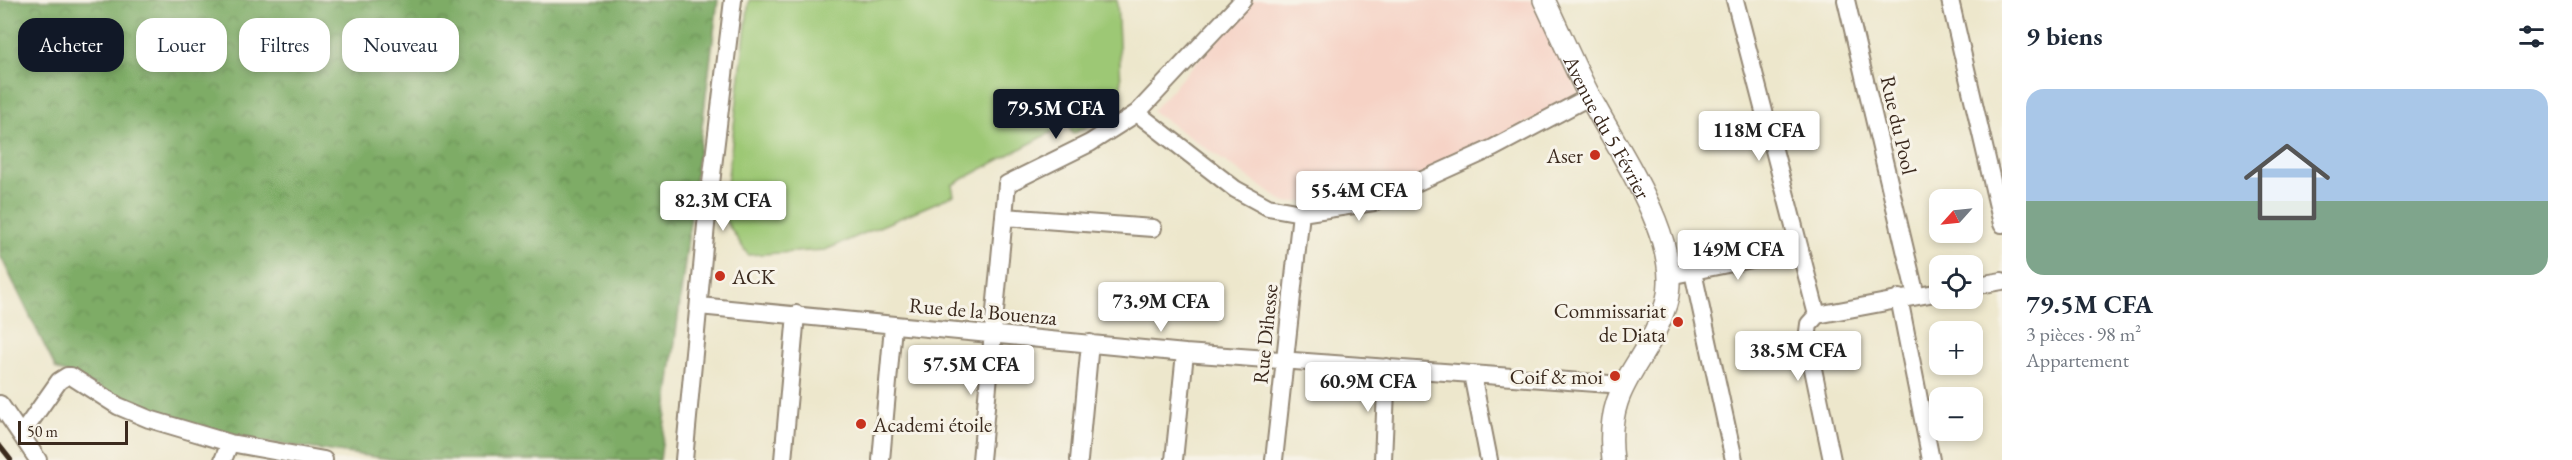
<!DOCTYPE html>
<html lang="fr">
<meta charset="utf-8">
<style>
body{margin:0;font-family:"EB Garamond",serif;background:#f6f6f7;color:#1f2937;height:100vh;display:flex;flex-direction:column;font-size:22px;white-space:nowrap}
*{box-sizing:border-box;margin:0}
p{font-size:20px;color:#747a83}
.icon{flex:none;width:33px;height:33px;fill:none;stroke:currentColor;stroke-width:2;stroke-linecap:round;stroke-linejoin:round}
.map{position:relative;flex:1;overflow:hidden}
.panel{display:flex;flex-direction:column;background:#fff;width:570px}
.panel>*{flex:none}
.hud{position:absolute;left:18px;top:18px;width:570px;height:54px;display:flex;gap:12px}
.needle{width:39px;rotate:243deg}
.tools{position:absolute;left:1929px;top:189px;display:grid;gap:12px}
.tools a{display:grid;place-items:center;width:54px;height:54px;border-radius:12px;background:#fff;box-shadow:0 3px 9px #0003;font-size:30px}
.scale{position:absolute;left:18px;bottom:15px;width:110px;box-sizing:border-box;padding-left:6px;border:3px solid #3b2a1e;border-top:0;font-size:16px;line-height:21px;white-space:nowrap;color:#3b2a1e;-webkit-text-stroke:4px #f7f3e8;paint-order:stroke}
.price{position:absolute;translate:-50% -51px;padding:0 14px;border-radius:6px;background:#fff;color:#222;font-size:20px;line-height:39px;filter:drop-shadow(0 2px 3px #0008)}
.price::after{content:'';position:absolute;left:50%;top:36px;width:18px;height:14px;margin-left:-9px;background:inherit;clip-path:polygon(0 0,100% 0,50% 100%)}
.price.current{background:#111827;color:#fff}
ul{padding:0;list-style:none}
li{display:grid;align-content:center;gap:12px;height:318px;padding:0 24px}
li span{display:grid;place-items:center;height:186px;border-radius:18px;color:#555}
li>.icon{margin-inline-start:auto}
span .icon{width:108px;height:108px;fill:#fffc;stroke-width:1}
li b{font-size:26px}
h2{display:flex;justify-content:space-between;align-items:center;height:72px;padding:0 24px;font-size:26px}
.chip{padding:0 21px;border-radius:18px;background:#fff;box-shadow:0 3px 9px #0003;font-size:21px;line-height:54px}
.chip.current{background:#111827;color:#fff}
main{display:flex;flex:1;min-height:0}
.map>svg:first-child{display:block}
.built{fill:#f6d2c5}
.forest{fill:url(#forest-crowns);stroke:#5c6b42;stroke-width:1.5}
.pitch{fill:#9dc875;stroke:#6c794a;stroke-width:1.5}
.lines{fill:none;stroke-linecap:round;stroke-linejoin:round}
.minor-casing{stroke:#948875;stroke-width:20}
.tertiary-casing{stroke:#948875;stroke-width:24}
.minor{stroke:#fff;stroke-width:16}
.tertiary{stroke:#fff;stroke-width:21}
.rail{stroke:#3b2a1e;stroke-width:4.5}
.poi-dot{fill:#c8321e;stroke:#f7f3e8;stroke-width:2}
.labels{text-anchor:middle;dominant-baseline:central;stroke-width:6;stroke-linejoin:round;paint-order:stroke}
.street-label{font-size:21px;fill:#3b2a1e;stroke:#f7f3e8}
.poi-label{font-size:21px;fill:#3b2a1e;stroke:#f7f3e8;text-anchor:end}
</style>
<main>
<div class="map">
<svg width="2002" height="460" viewBox="0 0 2002 460">
<defs>
<pattern id="forest-crowns" width="20" height="18" patternUnits="userSpaceOnUse" patternTransform="scale(1.5)"><rect width="20" height="18" fill="#7eac66"/><path d="M2 6a3 3 0 1 1 6 0M12 15a3 3 0 1 1 6 0" fill="none" stroke="#688c53"/></pattern>
</defs>
<rect width="100%" height="100%" fill="#f7f3e8"/>
<filter id="ink" filterUnits="userSpaceOnUse"><feTurbulence type="fractalNoise" baseFrequency=".0167" numOctaves="2"/><feDisplacementMap in="SourceGraphic" scale="12" xChannelSelector="R" yChannelSelector="G"/><feConvolveMatrix kernelMatrix="1 2 1 2 8 2 1 2 1" color-interpolation-filters="sRGB"/></filter>
<filter id="wash" filterUnits="userSpaceOnUse"><feTurbulence type="fractalNoise" baseFrequency=".008" numOctaves="4" result="noise"/><feDisplacementMap in="SourceGraphic" scale="24" xChannelSelector="R" yChannelSelector="G"/><feGaussianBlur stdDeviation="1.35" result="paint"/><feColorMatrix in="noise" values="0 0 0 0 0 0 0 0 0 0 0 0 0 0 0 0 0 1.4 0 .05"/><feComposite in="paint" operator="in"/></filter>
<g filter="url(#wash)">
<rect width="100%" height="100%" fill="#ede7cc"/>
<path class="built" d="M1253,0h279l48,96 -178,89 -37,11 -80,7 -133,-92z"/>
<path class="forest" d="M0,0h718l-58,460h-263l-193,-26 -148,-65 -56,-114z"/>
<path class="pitch" d="M749,0h368l5,106 -49,28 -6,-10 -115,61 2,10 -129,55 -77,5 -25,-38z"/>
</g>
<g filter="url(#ink)">
<g class="lines">
<defs>
<path id="minor" d="M1735,0l82,315
M1846,0l70,296
M1950,0l52,224
M1137,113l98,76 33,18 33,6 73,-11 119,-54 96,-51
M1004,217l149,11
M1693,272l41,188
M1669,276l131,-27
M1972,286l30,-5
M1899,298l32,162
M699,306l486,47 438,32
M1817,315l-8,9 -2,16 25,120
M1817,315l123,-23
M1472,374l17,86
M0,404l38,56
M21,435l38,-54 8,-5h4l47,30 31,13 81,24 94,17
M223,460l7,-17
M684,460l22,-235 27,-225
M783,460l13,-146
M881,460l12,-134
M981,460l26,-276 83,-41 47,-30 106,-113
M1079,460l11,-117
M1174,460l11,-107
M1274,460l27,-247
M1383,460l4,-93"/>
<g id="tertiary">
<path id="s1" d="M1544,0c16,33 30,67 47,99 28,54 93,143 75,205 -19,63 -63,79 -53,156"/>
</g>
</defs>
<use href="#minor" class="minor-casing"/>
<use href="#tertiary" class="tertiary-casing"/>
<use href="#minor" class="minor"/>
<use href="#tertiary" class="tertiary"/>
<path class="rail" d="M0,446l11,14"/>
</g>
</g>
<g class="poi-dot">
<circle cx="1595" cy="155" r="6"/>
<circle cx="720" cy="276" r="6"/>
<circle cx="1678" cy="322" r="6"/>
<circle cx="1615" cy="376" r="6"/>
<circle cx="861" cy="424" r="6"/>
</g>
<g class="labels">
<g class="street-label">
<text transform="translate(1899 125) rotate(77)">Rue du Pool</text>
<text stroke="none"><textPath href="#s1" startOffset="142">Avenue du 5 Février</textPath></text>
<text transform="translate(983 311) rotate(5)">Rue de la Bouenza</text>
<text transform="translate(1265 334) rotate(-84)">Rue Dihesse</text>
</g>
<g class="poi-label">
<text x="1583" y="155">Aser</text>
<text x="732" y="276" text-anchor="start">ACK</text>
<text x="1666" y="310">Commissariat<tspan x="1666" dy="24">de Diata</tspan></text>
<text x="1603" y="376">Coif &amp; moi</text>
<text x="873" y="424" text-anchor="start">Academi étoile</text>
</g>
</g>
</svg>
<div class="tools">
<a><svg class="needle" viewBox="-14 -14 28 28"><path d="M0-13l5 13h-10z" fill="#e53935"/><path d="M0 13l5-13h-10z" fill="#747a83"/></svg></a>
<a><svg class="icon" aria-label="locate" viewBox="0 0 24 24"><circle cx="12" cy="12" r="6"/><path d="M12 2v4M12 18v4M2 12h4M18 12h4"/></svg></a>
<a>+</a>
<a>−</a>
</div>
<div class="scale">50 m</div>
<b class="price current" style="left:1056px;top:140px">79.5M CFA</b>
<b class="price" style="left:1759px;top:162px">118M CFA</b>
<b class="price" style="left:1359px;top:222px">55.4M CFA</b>
<b class="price" style="left:723px;top:232px">82.3M CFA</b>
<b class="price" style="left:1738px;top:281px">149M CFA</b>
<b class="price" style="left:1161px;top:333px">73.9M CFA</b>
<b class="price" style="left:1798px;top:382px">38.5M CFA</b>
<b class="price" style="left:971px;top:396px">57.5M CFA</b>
<b class="price" style="left:1368px;top:413px">60.9M CFA</b>
<div class="hud">
<a class="chip current">Acheter</a>
<a class="chip">Louer</a>
<a class="chip">Filtres</a>
<a class="chip">Nouveau</a>
</div>
</div>
<section class="panel">
<h2>9 biens<svg class="icon" aria-label="filters" viewBox="0 0 24 24"><path d="M4 7h16M4 17h16"/><circle cx="9" cy="7" r="2"/><circle cx="15" cy="17" r="2"/></svg></h2>
<ul>
<li><span style="background:linear-gradient(#a9c7e8 60%,#7fa58c 0)"><svg class="icon" aria-label="home" viewBox="0 0 24 24"><path d="M3 11l9-7 9 7M6 9v11h12V9"/></svg></span><div><b>79.5M CFA</b><p>3 pièces · 98 m²</p><p>Appartement</p></div></li>
</ul>
</section>
</main>
